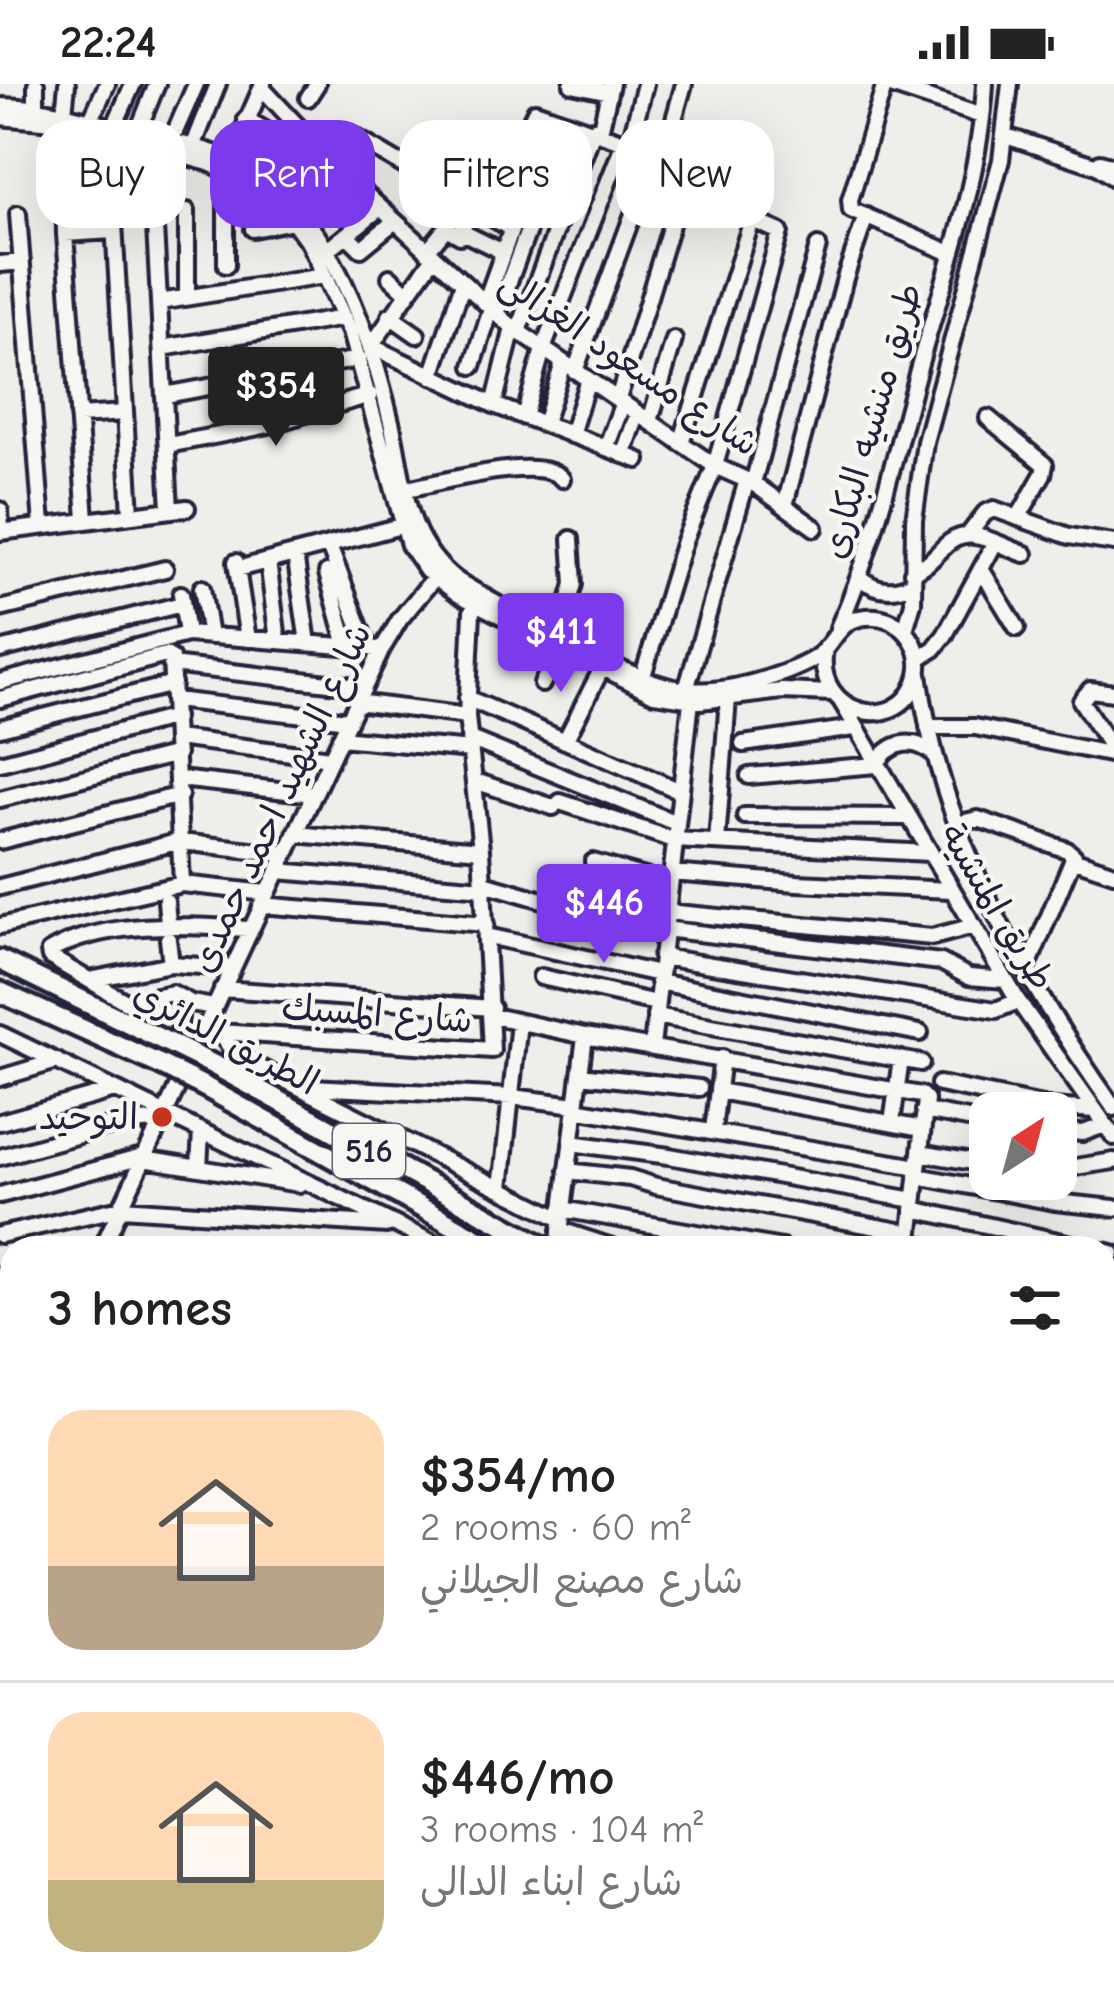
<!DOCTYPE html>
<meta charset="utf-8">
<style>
body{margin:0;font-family:"Comic Neue","Playpen Sans Arabic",sans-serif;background:#f2f2f2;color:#222;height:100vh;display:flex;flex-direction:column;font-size:45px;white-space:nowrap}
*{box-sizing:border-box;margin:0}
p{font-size:39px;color:#767676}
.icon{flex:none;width:66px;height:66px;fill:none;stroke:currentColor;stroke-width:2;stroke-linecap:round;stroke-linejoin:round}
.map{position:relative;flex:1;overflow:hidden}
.side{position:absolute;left:0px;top:1152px;width:1116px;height:768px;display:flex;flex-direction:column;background:#fff;border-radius:36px 36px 0 0;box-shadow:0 12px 48px #0002}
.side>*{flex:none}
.banner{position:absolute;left:36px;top:36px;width:1044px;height:108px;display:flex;gap:24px}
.needle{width:78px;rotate:36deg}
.tools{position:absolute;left:969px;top:1008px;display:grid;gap:24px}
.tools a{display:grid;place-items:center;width:108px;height:108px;border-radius:24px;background:#fff;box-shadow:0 12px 48px #0002;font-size:60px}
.price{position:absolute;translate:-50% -102px;padding:0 27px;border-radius:12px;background:#7c3aed;color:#fff;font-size:39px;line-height:78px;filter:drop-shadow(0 3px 6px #0008)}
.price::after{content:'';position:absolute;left:50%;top:72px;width:36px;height:27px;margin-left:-18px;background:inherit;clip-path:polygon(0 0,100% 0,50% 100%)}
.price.on{background:#222;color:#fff}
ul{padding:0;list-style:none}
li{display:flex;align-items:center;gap:36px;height:300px;padding:0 48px}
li+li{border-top:3px solid #e0e0e0}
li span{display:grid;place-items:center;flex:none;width:336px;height:240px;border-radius:36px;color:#555}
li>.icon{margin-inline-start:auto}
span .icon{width:144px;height:144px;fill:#fffc;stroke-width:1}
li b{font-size:51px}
h2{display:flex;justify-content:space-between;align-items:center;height:144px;padding:0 48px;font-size:51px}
.pill{padding:0 42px;border-radius:36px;background:#fff;box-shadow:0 12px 48px #0002;font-size:42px;line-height:108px}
.pill.on{background:#7c3aed;color:#fff}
.status{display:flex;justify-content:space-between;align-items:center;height:84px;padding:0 60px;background:#fff;direction:ltr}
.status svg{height:33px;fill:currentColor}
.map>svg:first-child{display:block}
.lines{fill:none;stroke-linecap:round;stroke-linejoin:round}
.minor-casing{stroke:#22223b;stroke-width:22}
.highway-casing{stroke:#22223b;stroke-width:27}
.minor{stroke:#f6f6f2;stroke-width:14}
.highway{stroke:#f6f6f2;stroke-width:18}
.highway-bridge-casing{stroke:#22223b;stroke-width:27;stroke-linecap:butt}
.highway-bridge{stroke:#f6f6f2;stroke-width:18}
.poi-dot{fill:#c8321e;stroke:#f6f6f2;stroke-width:4.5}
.labels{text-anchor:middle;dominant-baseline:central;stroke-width:9;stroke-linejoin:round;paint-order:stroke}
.shield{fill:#f6f6f2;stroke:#626272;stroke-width:3}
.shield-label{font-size:33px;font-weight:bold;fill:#22223b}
.street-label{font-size:36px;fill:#22223b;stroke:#f6f6f2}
.poi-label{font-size:36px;fill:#22223b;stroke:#f6f6f2;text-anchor:end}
</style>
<div class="status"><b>22:24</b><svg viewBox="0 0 49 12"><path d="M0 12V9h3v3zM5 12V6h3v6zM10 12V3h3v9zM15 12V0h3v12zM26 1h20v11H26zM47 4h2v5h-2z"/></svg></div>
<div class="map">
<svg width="1114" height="1920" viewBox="0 0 1114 1920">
<rect width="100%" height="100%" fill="#eeeeeb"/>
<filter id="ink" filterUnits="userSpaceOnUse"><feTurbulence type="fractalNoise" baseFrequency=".00833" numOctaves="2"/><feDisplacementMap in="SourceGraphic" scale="24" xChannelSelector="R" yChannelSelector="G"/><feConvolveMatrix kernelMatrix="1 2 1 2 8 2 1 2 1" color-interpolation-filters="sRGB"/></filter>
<g filter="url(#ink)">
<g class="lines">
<defs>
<path id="minor" d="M572,0l37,8
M885,0l-35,116 1,10 100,43
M885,0l97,32
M262,4l77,82 174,158 202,138 38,17 62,45
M308,14l9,-14
M0,22c47,0 89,15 135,27 35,9 72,14 105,31 89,45 131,171 152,262 13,59 13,116 66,155 50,30 176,105 230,109 31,3 68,-7 98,-18 12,-5 31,-12 39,-23 13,-15 18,-30 41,-32 32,-4 59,27 52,58 -14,62 -106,42 -93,-26
M36,24v-24
M64,29l3,-29
M0,33l63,6 146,40 43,19 33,28 24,33 41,89 59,213 18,26 31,23 196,100 46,7 82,-10 50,2
M246,35l21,12
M63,39l2,111 21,285
M87,44l20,-44
M600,48l11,-48
M137,49l20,-49
M1006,52l91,30
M171,57l25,-57
M193,63l25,-63
M151,66l19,360
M322,68l13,-15 15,-3 161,95
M1114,82l-14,-4 -3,4 17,12
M269,97l18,-23
M295,122l44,-36
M187,127v86
M484,129l18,-45 14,-16 19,-41 89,31
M18,130l24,311
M253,145l41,-8
M462,148l41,20
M65,150l48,-3
M347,151l14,14 34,-28
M427,167l19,-23 14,8 12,-31
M325,168l55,-44
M434,173l-63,89 123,59 144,55
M0,180l22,-2
M226,181v-96l37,-85
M390,193l17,16
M159,218l165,-26
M485,219l28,-78
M497,230l66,-177
M390,232l27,19
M518,248l76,-203
M162,264l182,-30
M473,282l18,-57
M575,287l71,-192 17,-21 21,-74
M432,292l31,-93
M165,311l194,-36
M618,315l65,-214
M494,321l19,-77
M78,332l47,-3
M524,333l19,-68 81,-207 7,-4 14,-54
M988,334l57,47 -2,9 -25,44
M650,337l24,-81
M544,340l19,-61
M571,351l17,-56
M681,359l71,-223
M168,361l101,-20 101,-30
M606,364l17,-46
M623,371l15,-42
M753,399l65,-237
M396,407c34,-5 145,-39 166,-12
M785,421l60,-227 21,-62
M0,426l1,22
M131,430l-22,-376 24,-54
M0,448l187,-24
M969,450l16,-21 9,-4 75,27 45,7
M329,462l39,102
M295,470l13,89
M268,477l10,80
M236,478l12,77
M237,485l164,-43
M981,485l36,59
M912,488c14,-5 21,-14 31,-24 26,-27 53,-3 82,6
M327,489l20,73
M859,493c17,14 34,16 54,6
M202,504l8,48
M181,510l6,40
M0,525l165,-40
M838,544c38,-84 57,-176 82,-265 26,-91 60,-184 65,-279
M905,546l8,-27 1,-83 11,-78 76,-282 9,-76
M559,552l15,-52 -3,-45
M0,566l182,-46
M919,574l15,-9 11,-14 50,-92
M171,581l193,22
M919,590c22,162 102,302 195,434
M642,595l42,-138 31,-75 65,-234 -87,-38 -34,-28
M0,598l187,-48 195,15
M542,600l17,-36
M686,606l61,-210
M1114,609l-24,-3 -9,11 33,51
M467,614l213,93
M0,615l166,-44 5,3 11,226
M174,616l174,20
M841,617l177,300 96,136
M356,618l111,14
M928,643h47l139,28
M0,644l173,-44
M176,654l154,20
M340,654l131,12
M470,655l206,84
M565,657l36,-71
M743,660l111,-16
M0,679l175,-46
M749,692l127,-11c14,-24 37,-28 58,-11
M179,695l135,15
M475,697l78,26
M0,715l177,-45
M560,718l114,38 255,13
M745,732l162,1
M956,740l22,-5 89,31 7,6 -48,115
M295,750l186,16
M0,757l180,-46
M181,758l105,12
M717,758l11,-144
M1075,776l39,13
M593,778l77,22
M278,787l206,17
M671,789l126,10 154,7
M484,799l180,52
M0,803l181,-46
M166,817l2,22
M261,821l225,19
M666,828l266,25 42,-11
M0,842l182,-42 85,9
M664,845l277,33 28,15 36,3
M487,852l172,38
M168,855l3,25
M661,873l335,53 22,-9
M541,893l115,26
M89,896l82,-16 61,4
M658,898l262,51
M222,905l270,19
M214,923l-23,-4 -19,-10 -46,9 -76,-45 -1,-5c54,-33 140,-27 200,-23
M493,932l92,20 336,59 5,5 -17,148
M655,932l266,47
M203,947l289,19 -11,-200 -14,-134 5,-104 5,-15
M0,950l444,214
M179,950l2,-36
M221,950l14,21 326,164
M652,963l39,-346
M580,991l119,13
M0,994l57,-17
M939,1000l113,23 42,3
M311,1003l201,10 64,8
M718,1007l204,38
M575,1025l343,58
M924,1027l66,12
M0,1038l115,-32
M892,1039l9,-64
M713,1046l9,-72
M1056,1047l27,2 22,-8
M571,1059l98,13 245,44
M920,1069l70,12
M0,1073l115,-32 46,-5
M143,1075l156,25
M199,1084l2,-37
M1056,1086l58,-9
M567,1087l63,7 26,8 254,47
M917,1092l138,26 59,6
M501,1104l18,-166
M0,1111l143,-38
M562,1125l220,39
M913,1125l177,39
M560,1146l55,18
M0,1151l121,-27 266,17
M909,1158l23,6
M102,1164l280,-599 18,-30 35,-42
M558,1164l27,-212
M1104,1167l8,2
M0,1191l12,-3
M1104,1208l10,2
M0,1220l12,-3
M0,1254l12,-2
M1104,1254l10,3
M0,1290l12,-2
M1104,1295l10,-13
M0,1323l12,-2
M12,1369l-5,43 5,64
M1104,1411l10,2
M0,1506h12
M1104,1525l10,2
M0,1534h12
M1104,1554l10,1
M0,1569h12
M1104,1597l10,3
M0,1601h12
M1104,1628l10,3
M0,1638h12
M1104,1667l10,3
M0,1674l12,1
M1104,1703l10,3
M0,1708l12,1
M1104,1740l10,3
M0,1747l12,1
M1104,1773l10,3
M0,1783l12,2
M1104,1793l10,3
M0,1825l12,2
M1104,1835l10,3
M1104,1879l10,3
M0,1897h12
M66,1908l3,12
M156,1908l64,6
M448,1908l47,12
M617,1908l9,12
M256,1920l3,-12
M288,1920l2,-12
M325,1920l4,-12
M372,1920l4,-12
M407,1920l4,-12
M605,1920l4,-12
M700,1920v-12
M746,1920l1,-12
M780,1920l1,-12
M813,1920l1,-12
M865,1920l2,-12
M920,1920l1,-12
M959,1920l1,-12
M984,1920l1,-12
M1023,1920l1,-12
M1076,1920l1,-12"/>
<path id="highway" d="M0,876l163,80
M0,908l161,73
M216,982l330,182
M205,1003l289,161
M1104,1440l10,5
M1104,1465l10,5"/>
</defs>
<use href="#minor" class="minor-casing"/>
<use href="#highway" class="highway-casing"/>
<use href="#minor" class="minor"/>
<use href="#highway" class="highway"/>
<defs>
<path id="highway-bridge" d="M163,956l53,26
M161,981l44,22"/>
</defs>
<use href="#highway-bridge" class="highway-bridge-casing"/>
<use href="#highway-bridge" class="highway-bridge"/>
</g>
</g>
<circle class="poi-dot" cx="162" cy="1033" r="12"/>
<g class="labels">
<rect class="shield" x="333" y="1040" width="72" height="54" rx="9"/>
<g class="shield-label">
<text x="369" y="1067">516</text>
</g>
<g class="street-label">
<text transform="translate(629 279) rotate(34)">شارع مسعود الغزالى</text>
<text transform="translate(872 337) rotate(-74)">طريق منشيه البكارى</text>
<text transform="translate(281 714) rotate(-65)">شارع الشهيد احمد حمدى</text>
<text transform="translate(997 823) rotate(59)">طريق المنشية</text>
<text transform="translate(377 930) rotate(4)">شارع المسبك</text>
<text transform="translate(226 954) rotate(28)">الطريق الدائري</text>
</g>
<g class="poi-label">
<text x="138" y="1033">التوحيد</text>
</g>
</g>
</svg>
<div class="tools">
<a><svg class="needle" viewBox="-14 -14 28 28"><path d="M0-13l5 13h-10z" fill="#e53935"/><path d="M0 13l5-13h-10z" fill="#767676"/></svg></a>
</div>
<b class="price on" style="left:276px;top:365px">$354</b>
<b class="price" style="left:561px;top:611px">$411</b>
<b class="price" style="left:604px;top:882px">$446</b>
<div class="banner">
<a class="pill">Buy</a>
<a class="pill on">Rent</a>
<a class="pill">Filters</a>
<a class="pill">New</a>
</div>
<section class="side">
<h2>3 homes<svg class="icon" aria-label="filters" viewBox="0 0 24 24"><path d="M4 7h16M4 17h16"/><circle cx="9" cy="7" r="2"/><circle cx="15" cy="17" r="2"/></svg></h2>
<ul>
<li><span style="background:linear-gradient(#ffd9b3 65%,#b9a48a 0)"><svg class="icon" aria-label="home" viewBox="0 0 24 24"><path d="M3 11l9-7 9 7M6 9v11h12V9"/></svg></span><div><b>$354/mo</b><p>2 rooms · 60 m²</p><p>شارع مصنع الجيلاني</p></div></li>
<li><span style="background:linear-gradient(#ffd9b3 70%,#c2b280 0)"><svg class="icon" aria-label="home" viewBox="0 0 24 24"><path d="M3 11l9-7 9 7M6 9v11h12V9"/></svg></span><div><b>$446/mo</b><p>3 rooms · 104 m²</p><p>شارع ابناء الدالى</p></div></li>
</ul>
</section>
</div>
